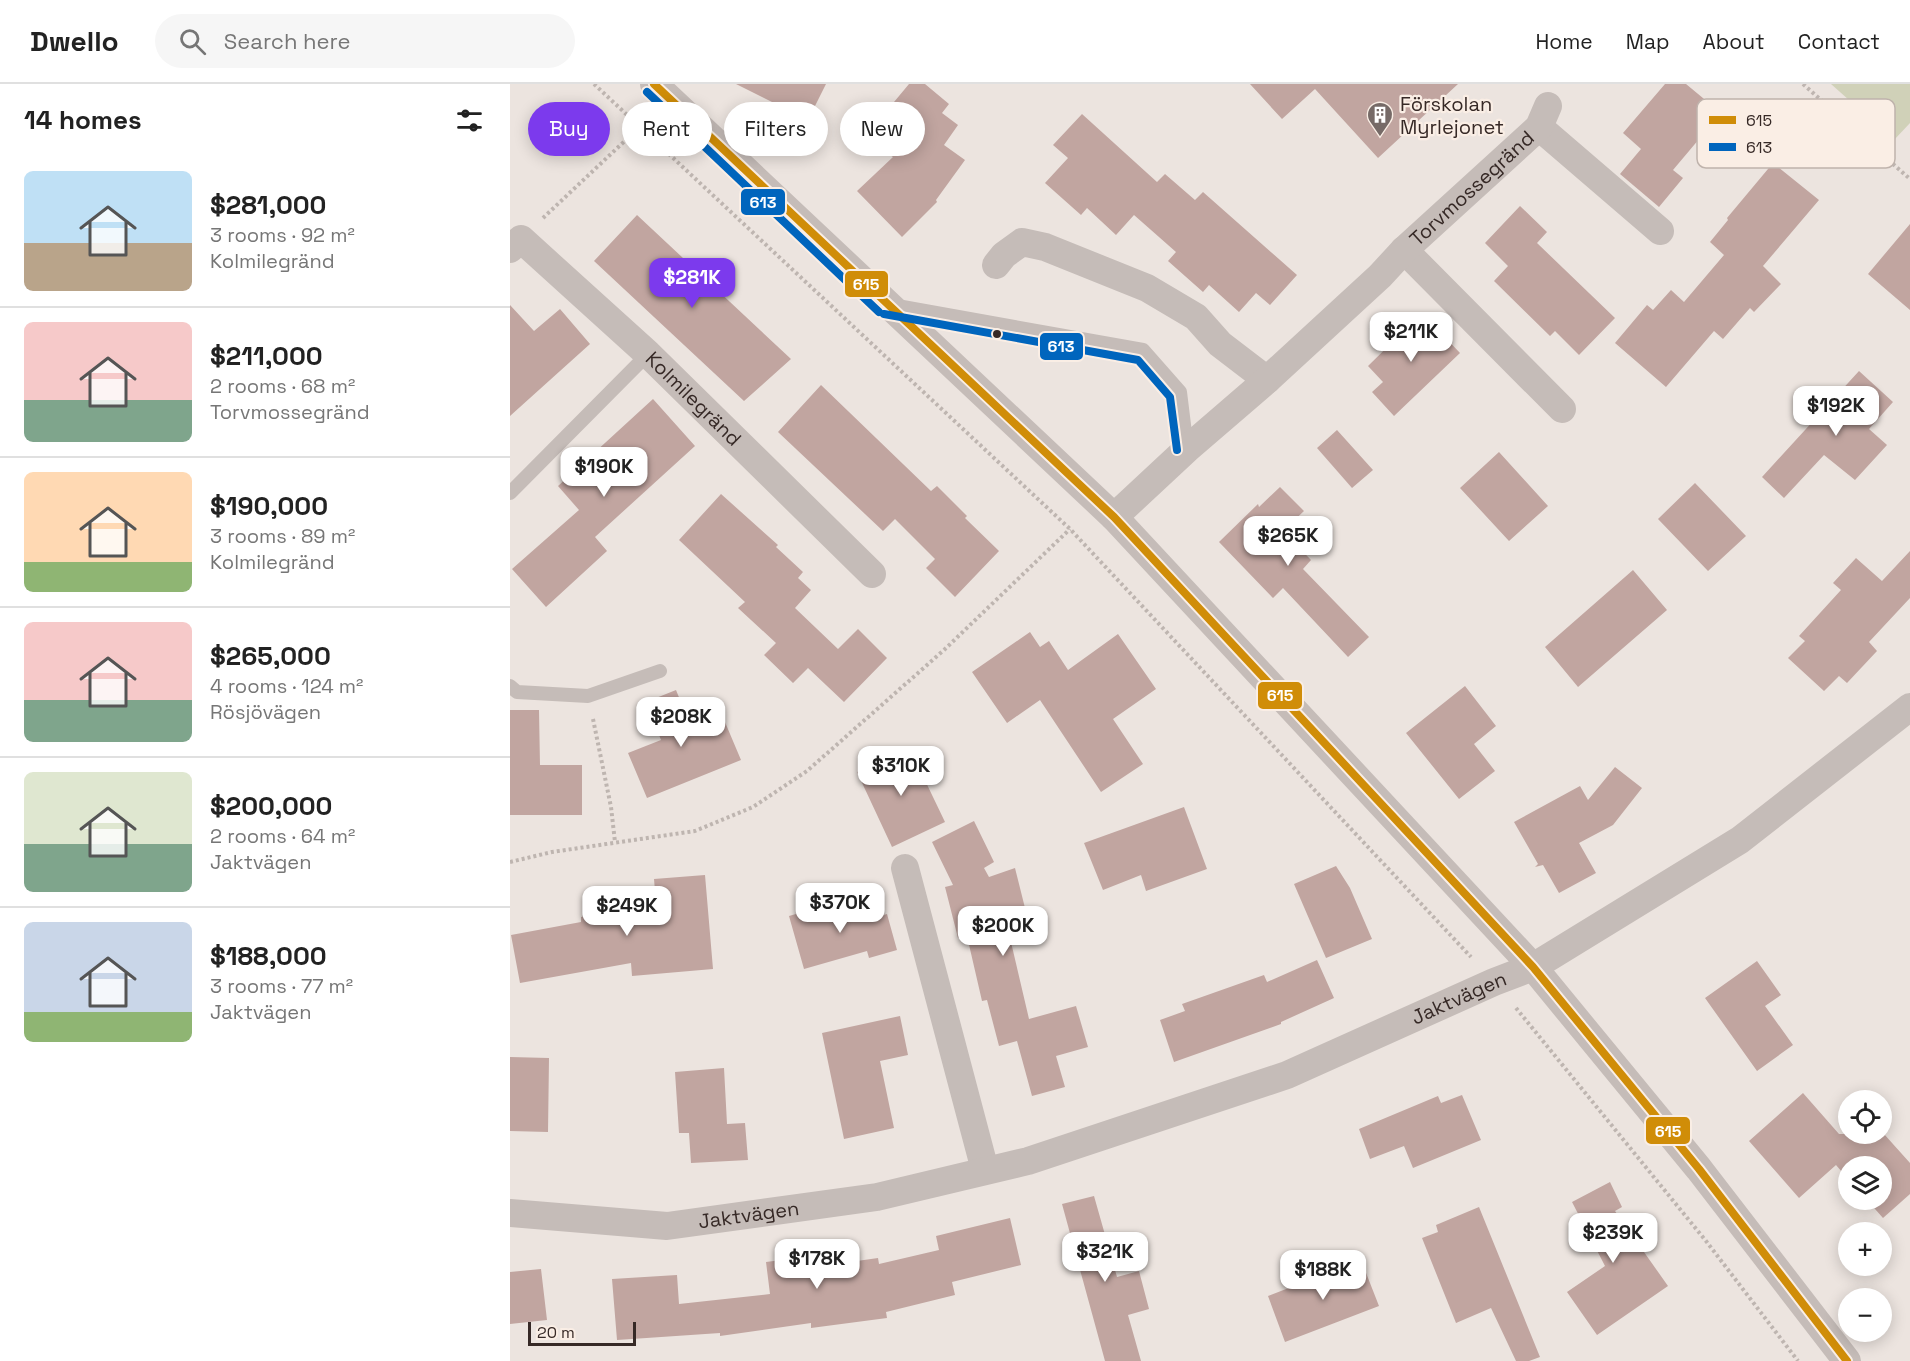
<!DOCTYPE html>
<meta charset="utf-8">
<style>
body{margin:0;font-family:"Space Grotesk",sans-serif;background:#f6f6f6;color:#222;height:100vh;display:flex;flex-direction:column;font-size:22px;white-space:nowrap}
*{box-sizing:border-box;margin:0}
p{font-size:20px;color:#767676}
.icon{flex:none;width:33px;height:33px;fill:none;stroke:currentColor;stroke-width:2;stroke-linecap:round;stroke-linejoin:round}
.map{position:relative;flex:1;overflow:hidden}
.details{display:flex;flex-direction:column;background:#fff;width:510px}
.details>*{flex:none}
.top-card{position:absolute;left:18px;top:18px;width:570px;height:54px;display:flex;gap:12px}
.buttons{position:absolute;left:1328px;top:1006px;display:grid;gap:12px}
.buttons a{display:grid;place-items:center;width:54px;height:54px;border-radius:50%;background:#fff;box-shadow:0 3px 15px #0003;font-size:30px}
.scale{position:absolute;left:18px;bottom:15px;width:108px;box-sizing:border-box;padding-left:6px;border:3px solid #362926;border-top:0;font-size:16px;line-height:21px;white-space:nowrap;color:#362926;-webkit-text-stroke:4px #faeee5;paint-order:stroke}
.price{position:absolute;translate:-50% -51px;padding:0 14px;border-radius:12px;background:#fff;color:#222;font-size:20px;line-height:39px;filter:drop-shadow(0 2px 3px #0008)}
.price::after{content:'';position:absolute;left:50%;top:36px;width:18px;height:14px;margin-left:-9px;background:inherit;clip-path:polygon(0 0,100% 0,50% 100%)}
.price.on{background:#7c3aed;color:#fff}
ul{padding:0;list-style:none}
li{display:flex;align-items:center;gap:18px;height:150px;padding:0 24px}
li+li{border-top:2px solid #e0e0e0}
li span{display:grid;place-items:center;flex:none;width:168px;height:120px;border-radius:9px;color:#555}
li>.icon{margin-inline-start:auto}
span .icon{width:72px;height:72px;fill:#fffc;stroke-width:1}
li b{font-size:26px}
h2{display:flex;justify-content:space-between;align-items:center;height:72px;padding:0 24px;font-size:26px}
.tag{padding:0 21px;border-radius:27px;background:#fff;box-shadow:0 3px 15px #0003;font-size:21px;line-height:54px}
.tag.on{background:#7c3aed;color:#fff}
header{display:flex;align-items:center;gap:36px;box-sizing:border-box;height:84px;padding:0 30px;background:#fff;border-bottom:2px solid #e0e0e0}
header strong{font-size:28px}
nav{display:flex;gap:33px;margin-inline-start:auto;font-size:21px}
.search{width:420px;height:54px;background:#f6f6f6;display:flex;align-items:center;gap:15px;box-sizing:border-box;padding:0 21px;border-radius:33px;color:#767676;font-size:22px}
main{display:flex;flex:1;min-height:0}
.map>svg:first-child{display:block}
.green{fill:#d0d1b8}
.building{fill:#c1a5a0}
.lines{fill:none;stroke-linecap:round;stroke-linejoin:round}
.path{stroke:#beb5b0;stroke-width:4;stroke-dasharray:3 3;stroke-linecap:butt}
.service{stroke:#c5bcb8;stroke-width:14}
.minor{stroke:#c5bcb8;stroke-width:28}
.bus-1-casing{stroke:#faeee5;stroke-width:12}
.bus-2-casing{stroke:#faeee5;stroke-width:12}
.bus-1{stroke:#d08d08;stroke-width:8}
.bus-2{stroke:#0065bd;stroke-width:8}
.bus-dot{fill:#362926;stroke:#faeee5;stroke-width:2}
.labels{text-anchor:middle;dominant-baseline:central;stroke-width:4.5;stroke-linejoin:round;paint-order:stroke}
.poi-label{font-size:20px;fill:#362926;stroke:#faeee5;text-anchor:start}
.street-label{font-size:20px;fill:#362926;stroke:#faeee5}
.key{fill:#faeee5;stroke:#bfb3ac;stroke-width:1.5}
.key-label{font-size:16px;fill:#362926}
.line-badge{stroke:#faeee5;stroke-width:2}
.badge-label{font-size:16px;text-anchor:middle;font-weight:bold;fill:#fff}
</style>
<header>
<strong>Dwello</strong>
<div class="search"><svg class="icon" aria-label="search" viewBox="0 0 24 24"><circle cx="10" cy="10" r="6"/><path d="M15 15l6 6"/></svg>Search here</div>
<nav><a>Home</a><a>Map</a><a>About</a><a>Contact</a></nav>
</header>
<main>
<section class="details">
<h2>14 homes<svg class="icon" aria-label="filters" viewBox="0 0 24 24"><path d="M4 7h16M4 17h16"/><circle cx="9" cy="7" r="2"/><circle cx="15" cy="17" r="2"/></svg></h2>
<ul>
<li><span style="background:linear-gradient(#bfe0f5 60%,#b9a48a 0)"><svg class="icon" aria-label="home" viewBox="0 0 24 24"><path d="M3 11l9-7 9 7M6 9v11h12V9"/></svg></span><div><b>$281,000</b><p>3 rooms · 92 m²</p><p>Kolmilegränd</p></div></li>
<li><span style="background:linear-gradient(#f6c9c9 65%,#7fa58c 0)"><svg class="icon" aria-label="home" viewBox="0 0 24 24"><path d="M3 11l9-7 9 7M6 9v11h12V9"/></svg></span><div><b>$211,000</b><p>2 rooms · 68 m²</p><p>Torvmossegränd</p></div></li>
<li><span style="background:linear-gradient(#ffd9b3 75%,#8fb573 0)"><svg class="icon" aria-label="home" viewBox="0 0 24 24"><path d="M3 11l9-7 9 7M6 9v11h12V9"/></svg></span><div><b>$190,000</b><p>3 rooms · 89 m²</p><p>Kolmilegränd</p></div></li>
<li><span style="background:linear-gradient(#f6c9c9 65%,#7fa58c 0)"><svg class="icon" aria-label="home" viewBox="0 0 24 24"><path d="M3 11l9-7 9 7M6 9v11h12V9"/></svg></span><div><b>$265,000</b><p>4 rooms · 124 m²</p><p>Rösjövägen</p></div></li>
<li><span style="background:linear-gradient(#dfe7d0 60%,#7fa58c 0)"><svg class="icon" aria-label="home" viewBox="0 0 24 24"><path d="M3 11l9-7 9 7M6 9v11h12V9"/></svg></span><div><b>$200,000</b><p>2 rooms · 64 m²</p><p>Jaktvägen</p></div></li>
<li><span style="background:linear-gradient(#c9d6e8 75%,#8fb573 0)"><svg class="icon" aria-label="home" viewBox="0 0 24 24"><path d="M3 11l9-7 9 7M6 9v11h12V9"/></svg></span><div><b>$188,000</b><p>3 rooms · 77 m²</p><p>Jaktvägen</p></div></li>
</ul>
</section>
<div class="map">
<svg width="1400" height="1277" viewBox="0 0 1400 1277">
<rect width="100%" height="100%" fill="#ece4df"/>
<path class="green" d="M1321,0h79v39l-16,17z"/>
<path class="building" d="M226,0h90l-18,36z
M399,0h16l24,20 -7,9 16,12 -14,20 21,15 -29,40 1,2 -35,35 -45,-46 36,-34 -6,-4 17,-23 -20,-16z
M740,0h208l-80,74 -63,-69 -33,30z
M1155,0h21l35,29 -48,57 10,8 -24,29 -39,-33 21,-25 -18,-16z
M572,30l75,68 8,-8 30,26 8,-8 94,83 -27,30 -14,-12 -17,19 -30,-27 -6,7 -35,-31 8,-9 -42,-37 -18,20 -29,-27 -6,7 -36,-32 23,-25 -15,-13z
M1263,79l46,37 -56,66 18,18 -27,28 -4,-4 -27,31 -9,-8 -48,56 -51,-44 32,-38 6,5 18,-20 13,12 40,-47 -14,-13 18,-22 -1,-2z
M1010,122l27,26 -10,11 78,75 -36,37 -24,-24 -5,5 -56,-55 14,-15 -23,-23z
M127,131l154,144 -47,42 -150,-140z
M1400,140v86l-42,-36z
M0,221l24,26 26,-22 30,35 -80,72z
M912,229l38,40 -66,63 -22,-24 11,-10 -15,-16z
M1349,287l34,31 -24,27 18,16 -32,35 -31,-25 -40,43 -22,-21z
M311,301l110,106 6,-5 30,30 -2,2 34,33 -44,46 -29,-29 9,-9 -40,-40 -12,12 -105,-99z
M143,315l42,47 -100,91 12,14 -61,56 -34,-38 67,-59 -21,-24z
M827,346l36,40 -21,18 -35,-40z
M989,368l49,54 -39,35 -49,-53z
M1185,399l51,53 -38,35 -50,-52z
M770,403l24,24 -21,20 28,29 -8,9 66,68 -21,20 -65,-69 -10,10 -54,-56 39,-38 1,3z
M211,410l57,51 -2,2 27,25 -5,6 13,12 -16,18 43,41 20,-20 29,29 -43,44 -36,-34 -15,15 -29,-28 12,-12 -38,-35 7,-6 -66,-62z
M1400,467v47l-41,44 8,9 -30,32 -8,-7 -15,15 -36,-33 17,-17 -6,-5 42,-46 -8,-7 23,-25 26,23z
M1123,486l34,40 -89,77 -33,-40z
M520,548l10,15 9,-6 19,29 50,-36 38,55 -43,30 30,45 -42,28 -61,-92 -33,23 -35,-51z
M955,602l31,40 -22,18 21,27 -36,28 -53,-66z
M166,606l15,37 31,-12 19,45 -94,38 -19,-45 33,-13 -15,-38z
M0,626h29l1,55h42v50h-72z
M399,663l36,75 -53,25 -35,-75z
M1105,683l27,21 -29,37 -34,18 17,30 -37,20 -16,-28 -8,2 3,-3 -24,-42 66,-36 8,14z
M674,723l23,62 -61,22 -5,-16 -38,15 -19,-47z
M464,737l20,41 -10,6 5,9 26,-9 13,52 -21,5 22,94 47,-13 12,41 -32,9 9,31 -33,9 -15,-55 -18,5 -12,-46 -5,1 -15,-65 -9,2 -13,-51 8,-2 -21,-43z
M826,782l14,22 22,51 -46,19 -32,-74z
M195,791l8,94 -81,7 -1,-13 -111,20 -9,-48 70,-13v-5l75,-14 -2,-24z
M345,813l7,24 25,-7 10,36 -28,8 -2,-7 -63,18 -15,-53z
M807,876l17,38 -53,24v2l-107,38 -14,-42 25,-9 -3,-7 82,-29 3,7z
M1247,877l24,34 -16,11 28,39 -36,26 -52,-73z
M390,932l8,39 -28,6 14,67 -50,11 -22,-106z
M0,973l39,1 -1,74 -38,-1z
M214,984l3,56 18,-1 3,37 -57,3 -2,-30h-10l-4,-61z
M1293,1009l36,41h45l26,29v31l-27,24 -16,-18h14v-33h-33v12l-12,-14 -37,33 -50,-57z
M952,1011l19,45 -68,28 -9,-22 -34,13 -11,-30 79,-33 3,7z
M1100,1098l12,25 -7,4 53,75 -71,49 -30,-43 38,-26 -33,-64z
M584,1112l23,81 22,-6 10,38 -21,6 13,46h-36l-43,-157z
M969,1123l61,150 -11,4h-13l-25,-53 -35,15 -34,-85 16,-6 -2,-7z
M500,1134l11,47 -69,17 3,13 -69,17 1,6 -76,10v-5l-91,13v-3l-103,7 -5,-61 65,-4 2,29 91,-10 -4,-32 54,-7 2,11 56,-8 1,6 60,-14 -3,-14z
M851,1176l18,46 -94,36 -17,-46z
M31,1185l6,51 -37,4v-52z"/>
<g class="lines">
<path class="path" d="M84,0l476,445 401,428
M1293,0l107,95
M33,134l104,-98
M83,635l18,88 4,35
M0,778l42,-10 143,-21 58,-24 54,-36 137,-121 126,-121
M1006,924l190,233 92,120"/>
<path class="service" d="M387,222l246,44 37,42 7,57
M0,409l138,-139
M0,602l7,6 71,4 72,-25"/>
<g class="minor">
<path d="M144,0l460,433 419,450 166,202 148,192"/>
<path d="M1029,43l121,104"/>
<path id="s1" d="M0,165l11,-10 127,115 224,220"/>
<path d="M894,166l158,159"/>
<path d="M486,181l8,-10 18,-13 23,5 102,41 49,29 24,27 47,36"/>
<path id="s2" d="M604,433l73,-68 80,-69 113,-104 24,-26 135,-123 9,-21"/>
<path d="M395,784l80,302"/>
<path id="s3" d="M0,1129l157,13 210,-29 151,-36 259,-86 207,-93 39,-15 207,-127 170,-133"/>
</g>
<defs>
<path id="bus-1" d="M144,0l460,433 419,450 166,202 148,192"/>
<path id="bus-2" d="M137,8l232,220
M374,230l254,46 32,37 7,53"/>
</defs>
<use href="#bus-1" class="bus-1-casing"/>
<use href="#bus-2" class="bus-2-casing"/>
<use href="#bus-1" class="bus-1"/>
<use href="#bus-2" class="bus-2"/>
</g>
<defs>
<symbol id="building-pin" viewBox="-11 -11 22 30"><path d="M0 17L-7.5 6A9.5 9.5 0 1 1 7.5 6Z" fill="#766a67" stroke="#faeee5"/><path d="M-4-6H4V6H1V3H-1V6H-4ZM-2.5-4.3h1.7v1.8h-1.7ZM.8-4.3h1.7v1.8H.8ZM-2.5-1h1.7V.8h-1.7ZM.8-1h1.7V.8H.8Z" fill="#fff"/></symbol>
</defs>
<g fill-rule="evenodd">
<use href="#building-pin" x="855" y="16" width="30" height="40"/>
</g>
<circle class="bus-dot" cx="487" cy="250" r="5"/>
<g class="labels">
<g class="poi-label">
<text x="890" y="20">Förskolan<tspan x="890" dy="23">Myrlejonet</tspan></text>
</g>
<g class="street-label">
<text stroke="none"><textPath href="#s2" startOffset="486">Torvmossegränd</textPath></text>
<text stroke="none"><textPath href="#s1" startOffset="250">Kolmilegränd</textPath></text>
<text stroke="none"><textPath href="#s3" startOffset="986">Jaktvägen</textPath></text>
<text stroke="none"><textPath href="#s3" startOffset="240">Jaktvägen</textPath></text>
</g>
</g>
<rect x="1187" y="15" width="198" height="69" rx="9" class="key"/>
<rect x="1199" y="32" width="27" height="8" fill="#d08d08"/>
<rect x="1199" y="59" width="27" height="8" fill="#0065bd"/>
<g class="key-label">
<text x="1236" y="42">615</text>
<text x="1236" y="69">613</text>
</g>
<g class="line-badge">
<rect x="230" y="104" width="46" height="28" rx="6" fill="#0065bd"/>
<rect x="334" y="186" width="45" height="28" rx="6" fill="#d08d08"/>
<rect x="529" y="248" width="45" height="29" rx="6" fill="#0065bd"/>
<rect x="747" y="597" width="46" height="29" rx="6" fill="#d08d08"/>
<rect x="1135" y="1032" width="46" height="29" rx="6" fill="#d08d08"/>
</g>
<g class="badge-label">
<text x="253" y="124">613</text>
<text x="356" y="206">615</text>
<text x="551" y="268">613</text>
<text x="770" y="617">615</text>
<text x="1158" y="1053">615</text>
</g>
</svg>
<div class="buttons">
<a><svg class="icon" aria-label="locate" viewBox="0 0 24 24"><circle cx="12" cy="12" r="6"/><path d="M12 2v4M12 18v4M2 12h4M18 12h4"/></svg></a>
<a><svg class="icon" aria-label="layers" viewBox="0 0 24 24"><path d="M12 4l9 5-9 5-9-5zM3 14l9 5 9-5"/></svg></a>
<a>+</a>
<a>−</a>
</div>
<div class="scale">20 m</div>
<b class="price on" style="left:182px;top:225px">$281K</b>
<b class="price" style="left:901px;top:279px">$211K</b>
<b class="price" style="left:1326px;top:353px">$192K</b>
<b class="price" style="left:94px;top:414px">$190K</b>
<b class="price" style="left:778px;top:483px">$265K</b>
<b class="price" style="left:171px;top:664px">$208K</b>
<b class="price" style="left:391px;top:713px">$310K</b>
<b class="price" style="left:330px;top:850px">$370K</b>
<b class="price" style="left:117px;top:853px">$249K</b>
<b class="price" style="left:493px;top:873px">$200K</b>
<b class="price" style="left:1103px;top:1180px">$239K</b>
<b class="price" style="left:595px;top:1199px">$321K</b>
<b class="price" style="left:307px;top:1206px">$178K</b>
<b class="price" style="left:813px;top:1217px">$188K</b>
<div class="top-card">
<a class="tag on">Buy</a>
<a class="tag">Rent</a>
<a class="tag">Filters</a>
<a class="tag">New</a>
</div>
</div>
</main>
